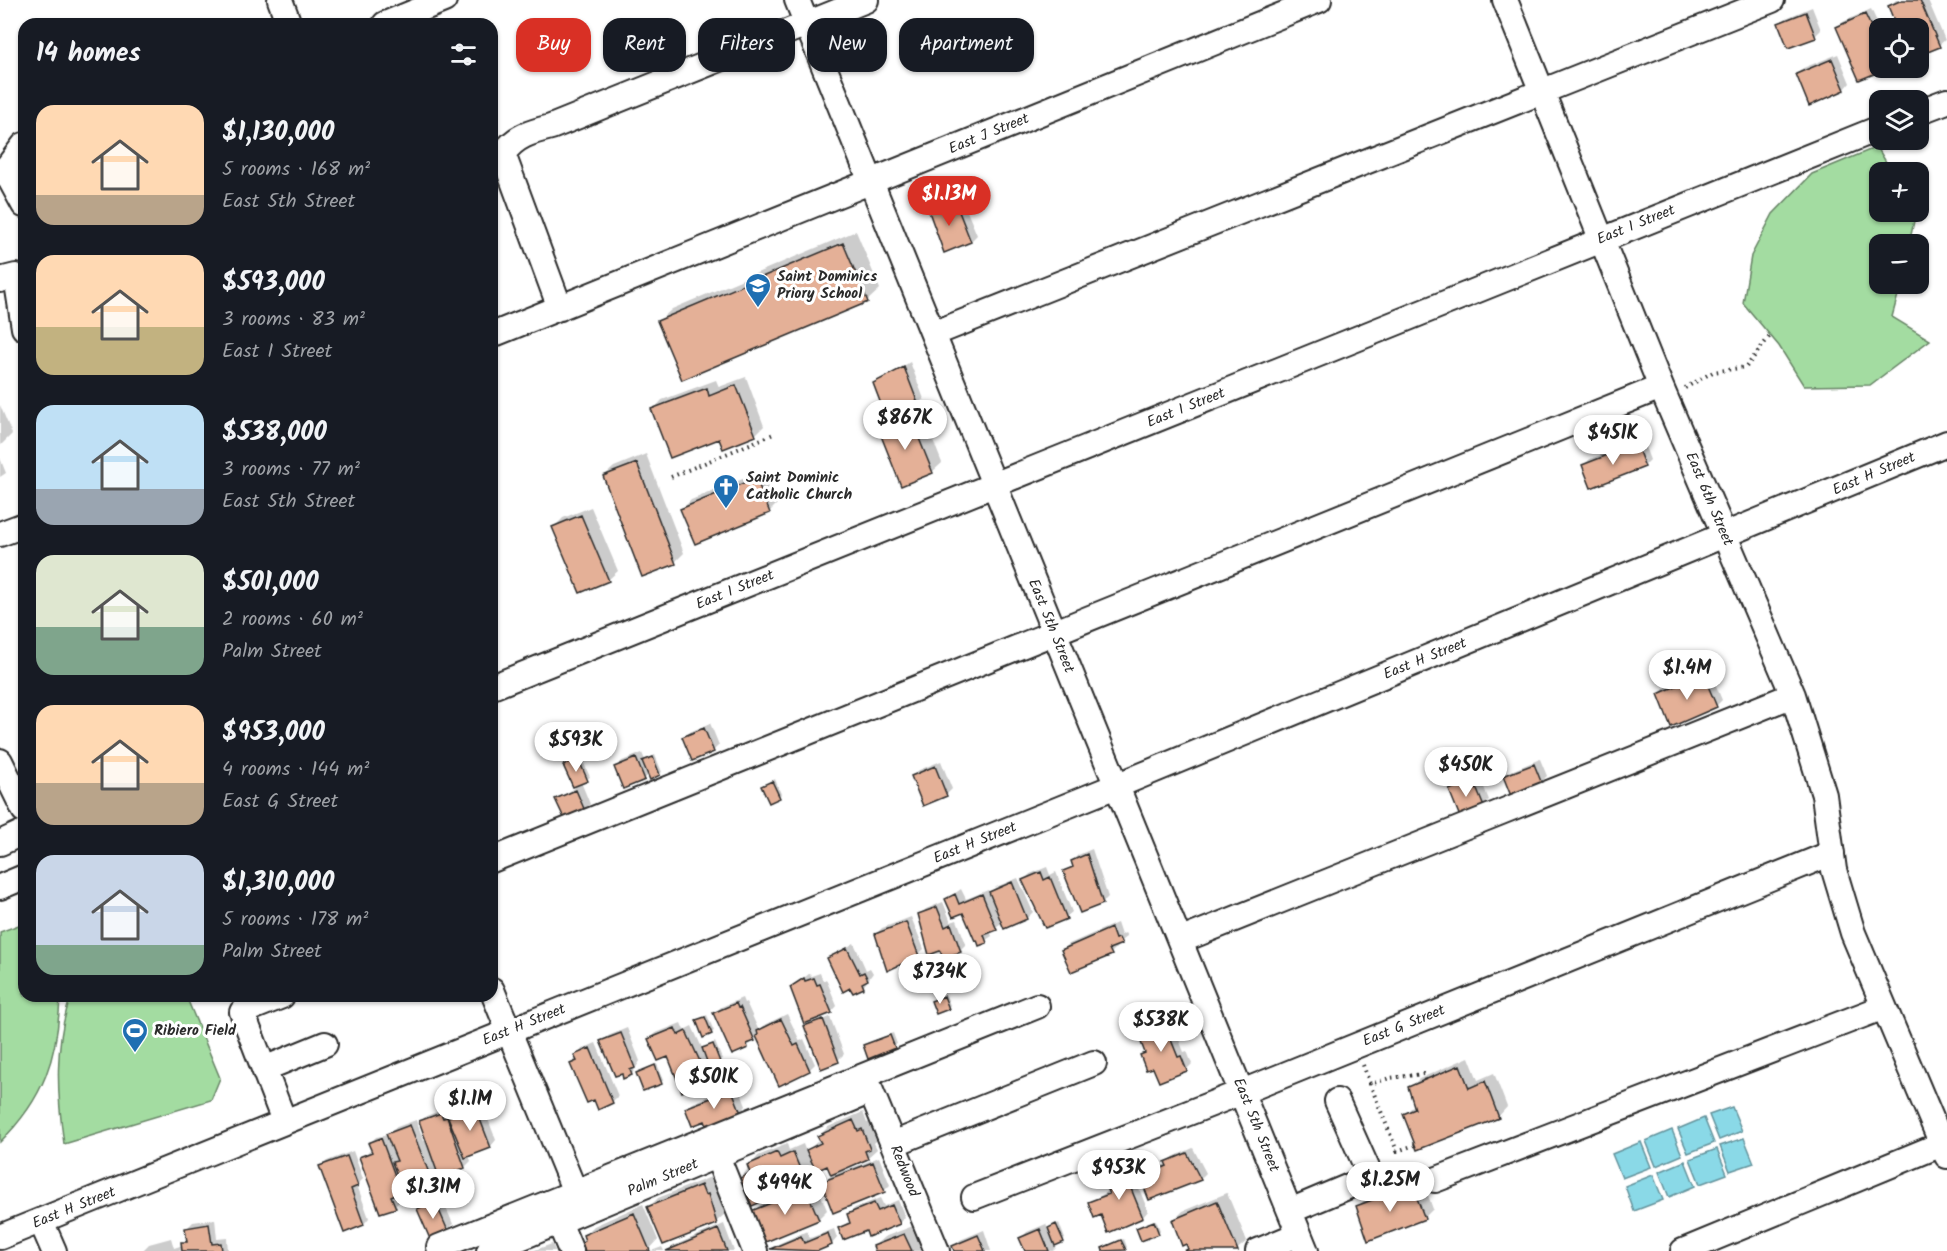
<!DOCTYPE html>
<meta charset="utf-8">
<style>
body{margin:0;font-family:Kalam,sans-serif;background:#20242c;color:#f1f3f6;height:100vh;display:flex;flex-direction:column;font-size:22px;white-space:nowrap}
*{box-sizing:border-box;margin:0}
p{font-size:20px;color:#9ea1a6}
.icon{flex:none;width:33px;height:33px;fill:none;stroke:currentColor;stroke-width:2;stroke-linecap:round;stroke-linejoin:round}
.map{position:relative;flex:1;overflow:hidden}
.details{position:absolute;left:18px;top:18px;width:480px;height:984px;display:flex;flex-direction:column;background:#171b24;border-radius:18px;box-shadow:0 2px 4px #0004}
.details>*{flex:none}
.banner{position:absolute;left:516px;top:18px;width:570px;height:54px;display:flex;gap:12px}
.tools{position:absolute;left:1869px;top:18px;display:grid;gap:12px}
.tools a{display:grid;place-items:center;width:60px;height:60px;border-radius:12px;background:#171b24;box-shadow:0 2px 4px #0004;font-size:30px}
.price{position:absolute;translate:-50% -51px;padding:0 14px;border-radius:21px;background:#fff;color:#222;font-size:20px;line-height:39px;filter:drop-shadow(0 2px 3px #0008)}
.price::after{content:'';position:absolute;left:50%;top:36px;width:18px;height:14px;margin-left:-9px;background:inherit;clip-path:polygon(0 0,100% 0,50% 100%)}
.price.selected{background:#d93025;color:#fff}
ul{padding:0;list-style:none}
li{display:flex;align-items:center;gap:18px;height:150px;padding:0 18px}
li span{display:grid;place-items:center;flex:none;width:168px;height:120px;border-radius:18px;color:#555}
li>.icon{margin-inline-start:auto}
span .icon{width:72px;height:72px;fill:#fffc;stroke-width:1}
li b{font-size:26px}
h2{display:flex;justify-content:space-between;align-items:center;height:72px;padding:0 18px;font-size:26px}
.pill{padding:0 21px;border-radius:18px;background:#171b24;box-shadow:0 2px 4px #0004;font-size:21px;line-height:54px}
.pill.selected{background:#d93025;color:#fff}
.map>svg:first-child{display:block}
.green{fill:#a3dca1;stroke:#678466;stroke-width:1.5}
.water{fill:#8ad9e7;stroke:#64939c;stroke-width:1.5}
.shadow{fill:#0003}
.building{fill:#e4b097;stroke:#2b2b2b;stroke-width:1.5}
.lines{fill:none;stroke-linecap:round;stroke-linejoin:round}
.minor-casing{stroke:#2b2b2b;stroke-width:28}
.path{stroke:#2b2b2b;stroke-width:4;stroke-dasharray:1.5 4.5;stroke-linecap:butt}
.minor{stroke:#fff;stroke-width:24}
.labels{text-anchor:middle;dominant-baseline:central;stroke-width:6;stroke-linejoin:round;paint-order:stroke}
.street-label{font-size:15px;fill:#2b2b2b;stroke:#fff}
.poi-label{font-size:15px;font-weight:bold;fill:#2b2b2b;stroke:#fff;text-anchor:start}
</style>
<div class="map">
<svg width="1947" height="1251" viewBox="0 0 1947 1251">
<rect width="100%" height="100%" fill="#fff"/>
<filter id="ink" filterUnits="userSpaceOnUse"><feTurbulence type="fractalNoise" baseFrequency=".0167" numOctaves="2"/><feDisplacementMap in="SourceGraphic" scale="12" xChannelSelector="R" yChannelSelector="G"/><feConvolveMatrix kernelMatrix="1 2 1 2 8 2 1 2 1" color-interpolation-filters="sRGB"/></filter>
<g filter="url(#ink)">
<path class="green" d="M1877,147l15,25h-12v40h36l-7,32h-29v40h21l-9,33 38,23 -60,45 -66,1 -25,-40 -36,-43 8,-47 22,-42 39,-40z
M24,923v73h36c-2,61 -16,103 -60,146v-210z
M71,996h115l34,82 -9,22 -147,44c-7,-49 -10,-101 7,-148z"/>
<path class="water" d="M1732,1107l10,24 -23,9 -10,-25z
M1704,1118l10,25 -26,10 -10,-24z
M1672,1130l10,25 -26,11 -10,-25z
M1744,1138l10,25 -24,8 -10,-25z
M1641,1142l10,25 -29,11 -10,-24z
M1717,1149l10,25 -27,10 -10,-25z
M1685,1161l10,25 -26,11 -10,-25z
M1653,1175l10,25 -29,11 -9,-25z"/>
<path class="shadow" d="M1896,0h32l17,40 -6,5 -21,-17h-19l-9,-22z
M1812,7l9,23 -6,6 -35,-12 6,-6z
M1871,9l9,19v40h5l-25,10 -22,-50 5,-6z
M1838,54l12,29 -5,6 -48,-15 6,-6z
M946,198l3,7 13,-6 15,36 -6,6 -41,-32z
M856,231l24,58 -13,12 -208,20 13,-12z
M910,362l14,37 -17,11 1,2 12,-5 22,56 -10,9 -52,-43 8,-8 -13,-37z
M746,377l18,49 -9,9 -35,2 -67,-27 9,-10 54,-20 3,7z
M0,405l12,29 -12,12z
M1642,439l8,21 -6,6 -60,-1 6,-6z
M646,454l38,99 -9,9 -71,-86 10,-9z
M0,458l6,15 -6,4z
M765,470l13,33 -9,9 -87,-3 9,-9z
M591,507l27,64 -10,9 -54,-53 9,-9z
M1709,669l13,31 -6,6 -57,-12 6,-6z
M710,723l9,22 -6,6 -29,-13 6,-6z
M642,753l3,7 10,-5 7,17 -3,2h-10l-5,5 -28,-12 6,-6z
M581,757l9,20 -9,5 9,22 -6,5 -27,-10 18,-11 -10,-23z
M1540,759l7,17 -6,6 -36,-5 6,-6z
M941,761l11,28 -6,6 -33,-19 6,-6z
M1479,775l10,25 -6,5 -32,-14 6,-6z
M775,779l6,15 -2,3 -16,-11z
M1092,849l16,48 -6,6 -37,-31 9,-7 -2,-4 6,-6z
M1047,867l3,8 6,-3 16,40 -6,5 -20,9 -22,-46 6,-6z
M1018,878l15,34 -6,6 -22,9 -2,-5 -13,9 2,5 -12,8 -16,-33 -17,-12 14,-10 5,10 22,-9 2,3 6,-6z
M943,902l8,20 6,-2 9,24 -6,6 -40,-35 6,-6z
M911,917l13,32 -11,10 -25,10 -12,-35 6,-6z
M1117,923l4,12 4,-2 2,3 -11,9 1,2 -6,6 -48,-3 6,-6z
M854,943l12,27 4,-2 3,5 -10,14 -34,-29z
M810,973l1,3 9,-3 3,8 3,-2 11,27 -8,9 -18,6v4l19,-8 14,37 -6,6 -32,-34 8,-8 -22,-30z
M946,995l4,10 -2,3 -15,-7z
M742,998l2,5 2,-1 13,29 5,-6 23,-11 13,27 4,-2 11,25 -6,6 -51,-34 -11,11 -32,-34 6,-6z
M707,1015l7,16 -3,2 -14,-12z
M1169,1015l15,37 3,-1 5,13 -6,6 -32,-4 -12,-11 4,-4 -6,-14 16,-9 -2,-4 6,-6z
M681,1023l3,7 8,-4 11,24 12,-8 7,17 -12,6 4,9 -6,6 -39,-25 -19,-16 6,-6z
M627,1028l13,33 -8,13 -8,3 -22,-35 6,-6z
M893,1033l4,11 -28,13 -4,-11 2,-3z
M596,1043l22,53 -6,6 -18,-4 -22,-34 10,-15z
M1469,1057l9,23 16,-7 13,34 -9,10 -93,-3 9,-9 -4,-17 9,-9z
M657,1064l7,16 -20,9 -7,-16z
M738,1085l8,21 -5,6 -33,12 -2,-5 -19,-10 6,-6z
M481,1101l15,39 -5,6 -22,9 2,6 -6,6 -25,8 -2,-6 -8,8 -28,-2 4,10 -9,7 4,8 -6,6 -34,-49 11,-8 -2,-6 6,-6 12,-2 6,-7 22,-8 8,21 3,-1 -7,-18 6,-6 21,-8 2,5 4,1z
M863,1112l4,11 4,-2 8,17 -5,5 3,6 -10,9 -24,10 1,3 35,-14 11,28 -6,6 -61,-8 9,-8 -4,-11 -19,15 -68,-1 17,-22 29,-12 2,6 14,-6 3,8 14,-13 -1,-3 9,-9z
M1193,1148l13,25 -6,6 -58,-2 6,-6 19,-7 6,-7z
M353,1151l10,28 -6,6 12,33 -5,6 -20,7 -23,-65 6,-5z
M1145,1153l4,9 -15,14 14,35 -5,6 -34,14 -7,-18 -12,-10 35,-23 -5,-13 6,-6z
M1421,1176l12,33 -9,9 -67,-11 10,-9z
M711,1177l3,10 3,-1 9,27 -10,9 -67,-15 9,-9z
M815,1181l12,29 -9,9 -65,-7 14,-14 1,2z
M1227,1193l20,48 -12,10h-50l4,-4 -16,-26 10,-10z
M441,1196l12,28 -6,5 -28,-20 5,-5z
M880,1198l4,8 14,-6 7,17 -6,6 -32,6 -27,-1 11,-8 -2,-6 6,-6z
M643,1204l15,36 -10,11h-61l-2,-16 9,-9z
M215,1219l2,20 10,-1 1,13h-86l7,-7 22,-6 3,10 9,-3 5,-8 -1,-9 6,-6z
M1156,1220l4,10 -2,3 -21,-4z
M1059,1223l6,16 -10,5 1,4 -3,3h-27l-5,-13 6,-6 19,-8 2,6z
M724,1224l10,27h-66l5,-5z
M913,1226l11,25h-48l-2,-5 10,-9z
M834,1229l3,9 -5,6 -18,7 -42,-1 6,-6 29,-13 3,7z
M984,1230l7,21h-35l-2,-5 6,-6z
M1124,1239l3,8 -2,2 -20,2 1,-5z
M552,1244l3,7h-23z
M662,1247l2,4h-13z"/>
<path class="building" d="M1902,0h18l20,47 -22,9v-28h-21l-9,-22z
M1806,12l10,26 -28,10 -10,-25z
M1865,14l15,32v22h9l-30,12 -23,-53z
M1832,59l13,31 -36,16 -13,-32z
M940,202l3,8 13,-6 15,38 -27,11 -16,-44z
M843,243l25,59 -186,78 -25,-59z
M904,367l15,39 -32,14 -14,-37z
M736,385l20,51 -33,13 -4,-10 -49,19 -19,-49 56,-21 2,8z
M910,416l23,57 -32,13 -23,-58z
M1636,444l9,23 -54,21 -9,-23z
M637,463l39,101 -34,13 -39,-101z
M756,478l14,35 -75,31 -15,-35z
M581,515l28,66 -29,12 -28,-66z
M1703,674l14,33 -46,20 -13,-33z
M704,728l10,24 -22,9 -10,-24z
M653,757l7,18 -10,5 -8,-19z
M578,758l10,23 -15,6 -10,-22z
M636,758l9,22 -22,9 -9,-22z
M1534,764l8,20 -31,12 -8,-20z
M935,766l12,30 -24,10 -12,-30z
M1473,780l11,27 -24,10 -11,-27z
M772,781l8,17 -11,5 -8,-17z
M576,790l9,21 -20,9 -10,-21z
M1087,854l16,50 -23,9 -17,-42 10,-4 -2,-6z
M1041,872l3,8 6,-3 17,42 -22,9 -23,-48z
M1012,882l15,37 -23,10 -15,-37z
M955,894l4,10 23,-10 15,36 -13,5 3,8 -8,3 -2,-6 -2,1 -12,-28 -10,4 -8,-18z
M937,907l8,20 6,-3 10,28 -18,6 -3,-7 -11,4 -11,-41z
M906,922l13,34 -32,15 -12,-37z
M1111,928l4,11 4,-1 3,6 -13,5 3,6 -41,17 -10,-22z
M847,948l13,26 4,-2 4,8 -6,3 2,5 -11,5 -3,-5 -7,4 -16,-34z
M804,978l1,3 9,-3 3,7 3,-1 12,29 -28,11 -14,-37z
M944,996l5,13 -13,5 -5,-13z
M736,1003l2,5 2,-1 15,34 -8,3 1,4 -16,7 -19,-42z
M705,1017l7,17 -9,4 -7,-18z
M781,1019l13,27 4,-2 12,27 -31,15 -23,-50 2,-1 -1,-4z
M823,1019l16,43 -18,7 -17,-43z
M1163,1020l15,37 3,-1 6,15 -28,11 -6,-14 -7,2 -6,-15 5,-2 -6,-16 16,-7 -2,-6z
M675,1028l3,7 8,-4 23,50 -27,11 -14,-35 -10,4 -10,-22z
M621,1033l14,35 -5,2 2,5 -9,4 -1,-5 -7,2 -15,-35z
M890,1035l5,13 -27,11 -5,-14z
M713,1044l7,18 -11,5 -7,-19z
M590,1048l23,55 -15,7 -4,-10 -7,3 -17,-39 7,-3 -3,-6z
M655,1065l7,19 -19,7 -7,-18z
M1460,1065l9,23 16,-7 14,37 -82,32 -14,-36 12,-5 -7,-22z
M732,1090l9,23 -34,13 -2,-5 -13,5 -7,-18z
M475,1106l16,42 -26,10 -17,-41z
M441,1113l2,5 4,-1 18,51 -26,9 -20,-56z
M853,1120l5,11 4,-2 8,20 -5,2 3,8 -37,16 -4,-9 -11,5 -10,-21 15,-7 -4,-7z
M410,1125l21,53 -22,9 -5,-11 -6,2 -6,-16 5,-1 -11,-27z
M381,1138l20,54 -10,4 5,12 -16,5 -21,-56 13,-5 -4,-9z
M777,1152l3,6 13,-6 10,24 5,-2 2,6 -58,26 -12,-28 10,-5 -3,-8z
M1187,1153l14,27 -52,20 -9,-23 27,-11 -2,-4z
M347,1156l11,30 -7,3 13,36 -20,8 -25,-67z
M1139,1158l5,12 -14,5 2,4 -4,2 15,37 -35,15 -7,-18 -7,3 -6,-16 21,-8 -2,-4 18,-8 -6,-16z
M873,1162l12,30 -52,21 -12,-31z
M701,1185l4,10 3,-1 9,30 -54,21 -16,-38z
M1412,1185l13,34 -57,22 -12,-35z
M806,1189l13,31 -56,23 -12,-32z
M435,1201l13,30 -18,8 -13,-30z
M1217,1201l21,50h-54l4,-2 -2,-5 -4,2 -10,-26z
M874,1203l4,8 14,-6 8,19 -32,13 -2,-6 -23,9 -5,-12 12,-5 -3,-9z
M634,1213l16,38h-65l-3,-8 3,-2 -2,-6z
M1154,1221l5,13 -18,7 -5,-13z
M209,1224l3,20 9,-1 1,8h-40l-1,-9h6l-2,-14z
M1056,1224l8,18 -9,4 -7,-18z
M718,1229l9,22h-61z
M1040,1229l9,22h-24l-6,-13z
M828,1233l4,12 -14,6 -48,-2 31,-13 3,7z
M904,1234l8,17h-37l-2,-5z
M978,1235l7,16h-31l-2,-5z
M1121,1240l5,10 -23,1 -1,-3z"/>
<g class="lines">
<defs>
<path id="minor" d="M280,0l9,24
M797,0l509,1251
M1505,0l156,387 132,308 31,100 10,75 19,63 94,223
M385,24l59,-24
M1918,112l29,-11
M0,170h5l19,35
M5,170l19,-25
M0,280l16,-4 8,52
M560,308l-57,-154c12,-18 28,-22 48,-27l315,-127
M933,334l839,-334
M492,335l827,-335
M0,534l24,-9
M492,687l1388,-559
M0,761l24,49
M0,843l24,-11
M492,860l1169,-473
M0,887l24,-10
M1182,940l611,-245
M492,990l83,202
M282,996l-40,16 42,109
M264,1069l61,-25
M893,1144l201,-81
M717,1156l38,95
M1435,1180l449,-173
M974,1197l268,-105 590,-239
M1290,1211l81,-34 -34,-76
M41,1221l13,30
M559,1222l12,29
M0,1237l1116,-451 831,-343
M439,1247l598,-241
M489,1251l382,-160 66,160
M1258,1251l41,-17
M1683,1251l259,-107"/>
</defs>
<use href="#minor" class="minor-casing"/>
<path class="path" d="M1685,388l28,-16 33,-5 24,-31
M671,477l105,-44
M1363,1065l7,19
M1415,1145l-18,6 -27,-67 20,-6 33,-4 2,6"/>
<use href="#minor" class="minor"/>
</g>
</g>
<defs>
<symbol id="school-pin" viewBox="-11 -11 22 30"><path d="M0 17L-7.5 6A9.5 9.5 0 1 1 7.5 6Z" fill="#1f6fb2" stroke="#fff"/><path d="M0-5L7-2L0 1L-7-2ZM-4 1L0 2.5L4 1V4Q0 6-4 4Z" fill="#fff"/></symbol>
<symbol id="church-pin" viewBox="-11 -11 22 30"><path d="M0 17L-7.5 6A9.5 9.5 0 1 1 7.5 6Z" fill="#1f6fb2" stroke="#fff"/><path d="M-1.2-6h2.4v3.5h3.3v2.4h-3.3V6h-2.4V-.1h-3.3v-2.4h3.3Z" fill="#fff"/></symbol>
<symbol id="stadium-pin" viewBox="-11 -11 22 30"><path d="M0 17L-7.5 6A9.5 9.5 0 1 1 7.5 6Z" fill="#1f6fb2" stroke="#fff"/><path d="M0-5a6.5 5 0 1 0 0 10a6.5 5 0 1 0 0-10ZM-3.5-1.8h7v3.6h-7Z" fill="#fff"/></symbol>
</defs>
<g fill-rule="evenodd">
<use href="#school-pin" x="743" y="271" width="30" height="40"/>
<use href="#church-pin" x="711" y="472" width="30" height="40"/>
<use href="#stadium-pin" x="120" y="1016" width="30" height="40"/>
</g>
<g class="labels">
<g class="street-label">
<text transform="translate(989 134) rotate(-22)">East J Street</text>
<text transform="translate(1636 225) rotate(-22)">East I Street</text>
<text transform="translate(1186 408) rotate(-22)">East I Street</text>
<text transform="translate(1874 474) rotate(-23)">East H Street</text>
<text transform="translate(1709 499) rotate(67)">East 6th Street</text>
<text transform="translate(735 590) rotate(-22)">East I Street</text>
<text transform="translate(1051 626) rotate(68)">East 5th Street</text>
<text transform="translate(1425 659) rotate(-22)">East H Street</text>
<text transform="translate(975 843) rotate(-22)">East H Street</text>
<text transform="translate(524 1025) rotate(-22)">East H Street</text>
<text transform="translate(1404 1026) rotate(-22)">East G Street</text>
<text transform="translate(1256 1125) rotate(68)">East 5th Street</text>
<text transform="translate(904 1171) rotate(68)">Redwood</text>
<text transform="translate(663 1178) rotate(-23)">Palm Street</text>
<text transform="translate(74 1208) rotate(-22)">East H Street</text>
</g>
<g class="poi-label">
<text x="777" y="277">Saint Dominics<tspan x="777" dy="17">Priory School</tspan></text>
<text x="746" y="478">Saint Dominic<tspan x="746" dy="17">Catholic Church</tspan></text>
<text x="154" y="1031">Ribiero Field</text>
</g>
</g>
</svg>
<div class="tools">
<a><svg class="icon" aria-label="locate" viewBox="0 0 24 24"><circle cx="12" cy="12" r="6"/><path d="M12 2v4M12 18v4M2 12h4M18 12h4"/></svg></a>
<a><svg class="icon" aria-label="layers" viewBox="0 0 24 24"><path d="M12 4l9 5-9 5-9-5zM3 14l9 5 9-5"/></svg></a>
<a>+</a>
<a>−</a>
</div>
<b class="price selected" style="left:949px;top:227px">$1.13M</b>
<b class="price" style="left:905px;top:451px">$867K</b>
<b class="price" style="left:1613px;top:466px">$451K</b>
<b class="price" style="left:1687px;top:701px">$1.4M</b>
<b class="price" style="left:576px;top:773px">$593K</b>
<b class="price" style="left:1466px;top:798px">$450K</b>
<b class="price" style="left:940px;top:1005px">$734K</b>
<b class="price" style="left:1161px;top:1053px">$538K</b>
<b class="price" style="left:714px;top:1110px">$501K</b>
<b class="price" style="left:470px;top:1132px">$1.1M</b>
<b class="price" style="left:1119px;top:1201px">$953K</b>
<b class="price" style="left:1390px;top:1213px">$1.25M</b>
<b class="price" style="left:785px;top:1216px">$494K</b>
<b class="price" style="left:433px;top:1220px">$1.31M</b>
<div class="banner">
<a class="pill selected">Buy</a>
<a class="pill">Rent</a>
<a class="pill">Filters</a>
<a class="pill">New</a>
<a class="pill">Apartment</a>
</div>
<section class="details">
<h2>14 homes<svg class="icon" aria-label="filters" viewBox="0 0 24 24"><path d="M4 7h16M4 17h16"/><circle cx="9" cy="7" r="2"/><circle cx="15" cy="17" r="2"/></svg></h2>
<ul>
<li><span style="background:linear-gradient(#ffd9b3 75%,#b9a48a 0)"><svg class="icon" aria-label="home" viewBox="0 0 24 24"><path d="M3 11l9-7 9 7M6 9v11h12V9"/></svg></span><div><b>$1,130,000</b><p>5 rooms · 168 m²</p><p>East 5th Street</p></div></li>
<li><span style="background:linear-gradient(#ffd9b3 60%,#c2b280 0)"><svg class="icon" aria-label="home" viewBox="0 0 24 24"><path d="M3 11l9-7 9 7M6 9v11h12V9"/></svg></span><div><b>$593,000</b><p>3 rooms · 83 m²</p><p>East I Street</p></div></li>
<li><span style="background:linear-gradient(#bfe0f5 70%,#9aa5b1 0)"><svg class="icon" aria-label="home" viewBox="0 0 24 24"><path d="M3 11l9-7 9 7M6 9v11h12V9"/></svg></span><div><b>$538,000</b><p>3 rooms · 77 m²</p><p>East 5th Street</p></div></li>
<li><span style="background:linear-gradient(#dfe7d0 60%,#7fa58c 0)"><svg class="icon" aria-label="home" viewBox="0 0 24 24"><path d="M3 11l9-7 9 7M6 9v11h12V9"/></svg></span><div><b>$501,000</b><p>2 rooms · 60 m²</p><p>Palm Street</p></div></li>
<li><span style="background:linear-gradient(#ffd9b3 65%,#b9a48a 0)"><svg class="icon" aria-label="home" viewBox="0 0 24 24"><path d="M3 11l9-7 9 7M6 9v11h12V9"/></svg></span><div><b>$953,000</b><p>4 rooms · 144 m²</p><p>East G Street</p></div></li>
<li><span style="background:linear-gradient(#c9d6e8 75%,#7fa58c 0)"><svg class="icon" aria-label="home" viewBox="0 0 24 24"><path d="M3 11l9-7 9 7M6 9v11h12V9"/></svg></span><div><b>$1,310,000</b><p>5 rooms · 178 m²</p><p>Palm Street</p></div></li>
</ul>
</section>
</div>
